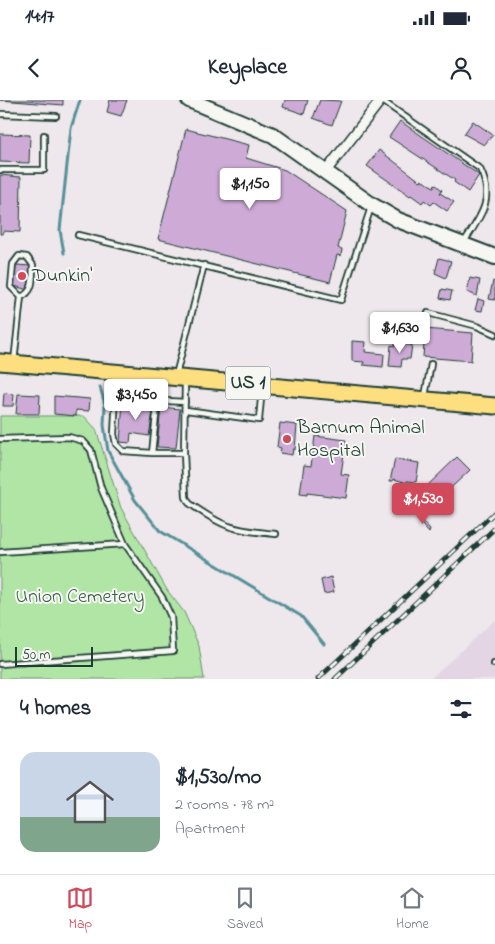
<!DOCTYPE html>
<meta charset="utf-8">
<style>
body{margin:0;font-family:"Indie Flower",sans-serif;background:#f6f6f7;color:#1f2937;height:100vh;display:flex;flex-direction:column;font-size:19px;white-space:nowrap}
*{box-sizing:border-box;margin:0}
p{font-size:16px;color:#747a83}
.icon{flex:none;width:28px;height:28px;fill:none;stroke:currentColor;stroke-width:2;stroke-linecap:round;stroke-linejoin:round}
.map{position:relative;height:579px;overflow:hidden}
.drawer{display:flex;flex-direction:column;background:#fff;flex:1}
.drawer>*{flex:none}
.scale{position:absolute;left:15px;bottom:12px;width:78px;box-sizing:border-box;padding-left:5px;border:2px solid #1f3d34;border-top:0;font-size:14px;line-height:18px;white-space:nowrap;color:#1f3d34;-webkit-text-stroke:4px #f6f6f2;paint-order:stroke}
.price{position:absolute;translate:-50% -42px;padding:0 11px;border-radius:5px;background:#fff;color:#222;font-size:16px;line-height:32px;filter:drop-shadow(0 1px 2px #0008)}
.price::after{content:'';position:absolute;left:50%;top:30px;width:15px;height:11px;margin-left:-8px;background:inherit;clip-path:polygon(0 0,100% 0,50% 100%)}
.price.on{background:#d1495b;color:#fff}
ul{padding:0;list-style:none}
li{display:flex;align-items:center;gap:15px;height:125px;padding:0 20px}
li span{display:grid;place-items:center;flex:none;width:140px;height:100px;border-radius:15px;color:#555}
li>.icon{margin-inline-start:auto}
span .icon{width:60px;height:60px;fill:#fffc;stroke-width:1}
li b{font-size:21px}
h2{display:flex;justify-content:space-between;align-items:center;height:60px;padding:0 20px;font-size:21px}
.status{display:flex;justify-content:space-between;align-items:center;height:35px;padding:0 25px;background:#fff;direction:ltr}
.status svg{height:14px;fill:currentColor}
header{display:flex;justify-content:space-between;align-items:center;height:65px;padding:0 20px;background:#fff;font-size:22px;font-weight:700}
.tabs{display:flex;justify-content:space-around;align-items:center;height:70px;border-top:1px solid #e0e1e3;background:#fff;font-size:14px;color:#747a83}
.tabs a{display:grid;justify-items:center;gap:2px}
.tabs .on{color:#d1495b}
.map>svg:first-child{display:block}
.built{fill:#e4d5e5}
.green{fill:#b1e5a6;stroke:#68916d}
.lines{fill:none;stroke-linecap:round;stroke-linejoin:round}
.stream{stroke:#569098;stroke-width:3}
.building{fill:#cdabd6;stroke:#1f3d34}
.lane-casing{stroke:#1f3d34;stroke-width:8}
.street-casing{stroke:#1f3d34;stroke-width:12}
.secondary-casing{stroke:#1f3d34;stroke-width:18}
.primary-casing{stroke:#1f3d34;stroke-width:19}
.lane{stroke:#f6f6f2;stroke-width:4.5}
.street{stroke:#f6f6f2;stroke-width:9}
.secondary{stroke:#f6f6f2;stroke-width:14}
.primary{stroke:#fedf80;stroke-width:15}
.rail-casing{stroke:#1f3d34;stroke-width:5}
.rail{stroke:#f6f6f2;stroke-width:3;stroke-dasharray:9;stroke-linecap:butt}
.poi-dot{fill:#d1495b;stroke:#f6f6f2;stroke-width:2}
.labels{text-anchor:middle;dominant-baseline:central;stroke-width:4;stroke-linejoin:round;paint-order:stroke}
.shield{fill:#f6f6f2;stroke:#60746d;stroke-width:1}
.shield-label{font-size:19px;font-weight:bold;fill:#1f3d34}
.poi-label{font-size:20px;fill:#1f3d34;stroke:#f6f6f2;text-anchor:start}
.park-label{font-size:20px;fill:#3c5f4b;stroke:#f6f6f2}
</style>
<div class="status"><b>14:17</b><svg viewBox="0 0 49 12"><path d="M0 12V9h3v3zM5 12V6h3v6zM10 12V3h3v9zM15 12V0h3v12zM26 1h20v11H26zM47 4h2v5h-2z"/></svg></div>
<header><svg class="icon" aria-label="back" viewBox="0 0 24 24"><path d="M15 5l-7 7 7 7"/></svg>Keyplace<svg class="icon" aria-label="person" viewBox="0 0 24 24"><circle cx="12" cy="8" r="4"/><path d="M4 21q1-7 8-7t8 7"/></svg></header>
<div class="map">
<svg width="495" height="579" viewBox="0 0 495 579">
<rect width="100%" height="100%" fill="#eee7ec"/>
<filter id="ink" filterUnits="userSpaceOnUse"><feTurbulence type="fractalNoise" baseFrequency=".02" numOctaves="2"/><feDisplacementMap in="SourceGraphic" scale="10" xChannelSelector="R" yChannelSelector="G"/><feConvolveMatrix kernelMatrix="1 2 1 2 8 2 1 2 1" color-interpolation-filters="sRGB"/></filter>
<g filter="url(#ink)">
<path class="built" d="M495,520v59h-65z"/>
<path class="green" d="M0,316h84l12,13 25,79 46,82 17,22 15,34 5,33h-204z"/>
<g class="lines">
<path class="stream" d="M64,153l-4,-23 11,-102 9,-28
M100,287l5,17 -1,21 4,26 27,49 25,31 141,85 23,28"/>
</g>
<path class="building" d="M0,0h63v5z
M110,0h17l-6,16 -14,-4z
M285,0h23l-4,14 -21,-7z
M320,0l21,1 -9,24 -19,-7z
M400,21l79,54 -11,17 -14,-10 1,-2 -66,-43z
M473,21l20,14 -9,10 -20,-11z
M186,29l63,16 -3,13 39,12 62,41 -9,37 4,1 -1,7 -4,-1 -7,27 -172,-43z
M0,34l30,1 -1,28 -29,-1z
M379,50l41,31 1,-1 13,7 1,-3 7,6 -2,3 14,9 -7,9 -13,-9 -3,3 -7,-5 -2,3 -11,-8 -1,1 -43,-30z
M0,75l21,2 -1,55 -17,-1v3h-3z
M439,158l12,3 -5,17 -11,-5z
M16,165l15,1 -3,24 -14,-4z
M470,178l10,2 -3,16 -10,-4z
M493,181l2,1v18l-6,-1z
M442,189l10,2 -2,9 -10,-2z
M478,199l6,2 -2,10 -7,-1z
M425,229l48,4 -2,28 -48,-4z
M352,241l14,1 -1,10 19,2 -1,13 -20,-2 1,-3 -12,-1z
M395,243l17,2 -2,14h-8l-1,8 -12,-1 2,-21 4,1z
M4,293l10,1 -1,12h-10z
M18,294l22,1 -1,19h-23z
M54,296l36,3 -1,12 -13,-1v6l-22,-2z
M123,302l31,4 -5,30 -18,-3 -1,10 -10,-1z
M161,307l19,2 -4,39 -19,-1z
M280,323l17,2 -2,25 -2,-1 -1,6 -12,-2 1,-5 -4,-1z
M315,336l31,4 -5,34 8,1 -3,23 -39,-5v2l-7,-1 4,-29 7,1z
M457,357l13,13 -31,29 -12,-13z
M395,359l24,4 -3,19 -9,-1v2l-13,-4 -1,2h-3z
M418,417l12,13 -1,3 -13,-15z
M331,477l3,15 -10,2 -3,-14z"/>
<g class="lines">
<defs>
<path id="lane" d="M381,0l99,69c15,30 1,47 -16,73
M0,14l56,2
M0,70h44v-35
M78,135l263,65 30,-93
M19,156l8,1 6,8c-1,13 2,26 -12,32l-10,-10 2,-23z
M428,213l49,13 18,8
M14,262l7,-65
M117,275l-3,59 2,10 7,7 29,2 8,-75
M176,275l28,-110
M425,296l6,-32
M167,301l18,1
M186,310l73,10 3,-32
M0,339l69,-2 14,4 8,9 10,38 24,56
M152,353h32l1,-71
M184,353l2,44 3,6c35,25 44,27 87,31
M0,452l125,-8 37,53 9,20 2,34 -173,13
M494,564h1"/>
<path id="street" d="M326,71l55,-71"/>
<path id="secondary" d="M189,0l84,35 99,70 26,15 97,37"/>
<path id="primary" d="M0,262l495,44"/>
</defs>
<use href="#lane" class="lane-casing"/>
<use href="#street" class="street-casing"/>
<use href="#secondary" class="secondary-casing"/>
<use href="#primary" class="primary-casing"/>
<use href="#lane" class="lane"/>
<use href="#street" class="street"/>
<use href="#secondary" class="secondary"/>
<use href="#primary" class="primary"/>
<defs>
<path id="rail" d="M318,579l177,-167
M335,579l160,-151"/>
</defs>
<use href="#rail" class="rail-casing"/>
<use href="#rail" class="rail"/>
</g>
</g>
<g class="poi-dot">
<circle cx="22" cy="176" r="5"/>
<circle cx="287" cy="339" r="5"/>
</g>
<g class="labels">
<rect class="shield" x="225.5" y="266.5" width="45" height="33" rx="4"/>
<g class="shield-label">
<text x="248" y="283">US 1</text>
</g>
<g class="poi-label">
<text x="32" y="176">Dunkin'</text>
<text x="297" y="328">Barnum Animal<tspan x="297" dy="23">Hospital</tspan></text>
</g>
<g class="park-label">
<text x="80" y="497">Union Cemetery</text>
</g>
</g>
</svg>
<div class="scale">50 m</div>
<b class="price" style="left:250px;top:110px">$1,150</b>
<b class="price" style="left:400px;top:254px">$1,630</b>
<b class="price" style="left:136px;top:321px">$3,450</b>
<b class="price on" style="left:423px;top:425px">$1,530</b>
</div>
<section class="drawer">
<h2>4 homes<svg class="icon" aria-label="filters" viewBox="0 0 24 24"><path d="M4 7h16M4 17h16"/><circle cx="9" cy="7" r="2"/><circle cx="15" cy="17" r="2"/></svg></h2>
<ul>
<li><span style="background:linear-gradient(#c9d6e8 65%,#7fa58c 0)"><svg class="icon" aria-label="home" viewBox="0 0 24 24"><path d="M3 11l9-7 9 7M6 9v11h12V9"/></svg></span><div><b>$1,530/mo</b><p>2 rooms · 78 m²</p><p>Apartment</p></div></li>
</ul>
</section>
<nav class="tabs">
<a class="on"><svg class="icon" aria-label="map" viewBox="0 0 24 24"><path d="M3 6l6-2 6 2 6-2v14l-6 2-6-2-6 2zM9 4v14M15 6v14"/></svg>Map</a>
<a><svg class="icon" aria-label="saved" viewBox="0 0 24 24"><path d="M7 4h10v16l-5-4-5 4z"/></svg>Saved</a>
<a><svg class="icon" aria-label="home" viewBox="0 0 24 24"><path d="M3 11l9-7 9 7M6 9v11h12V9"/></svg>Home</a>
</nav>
